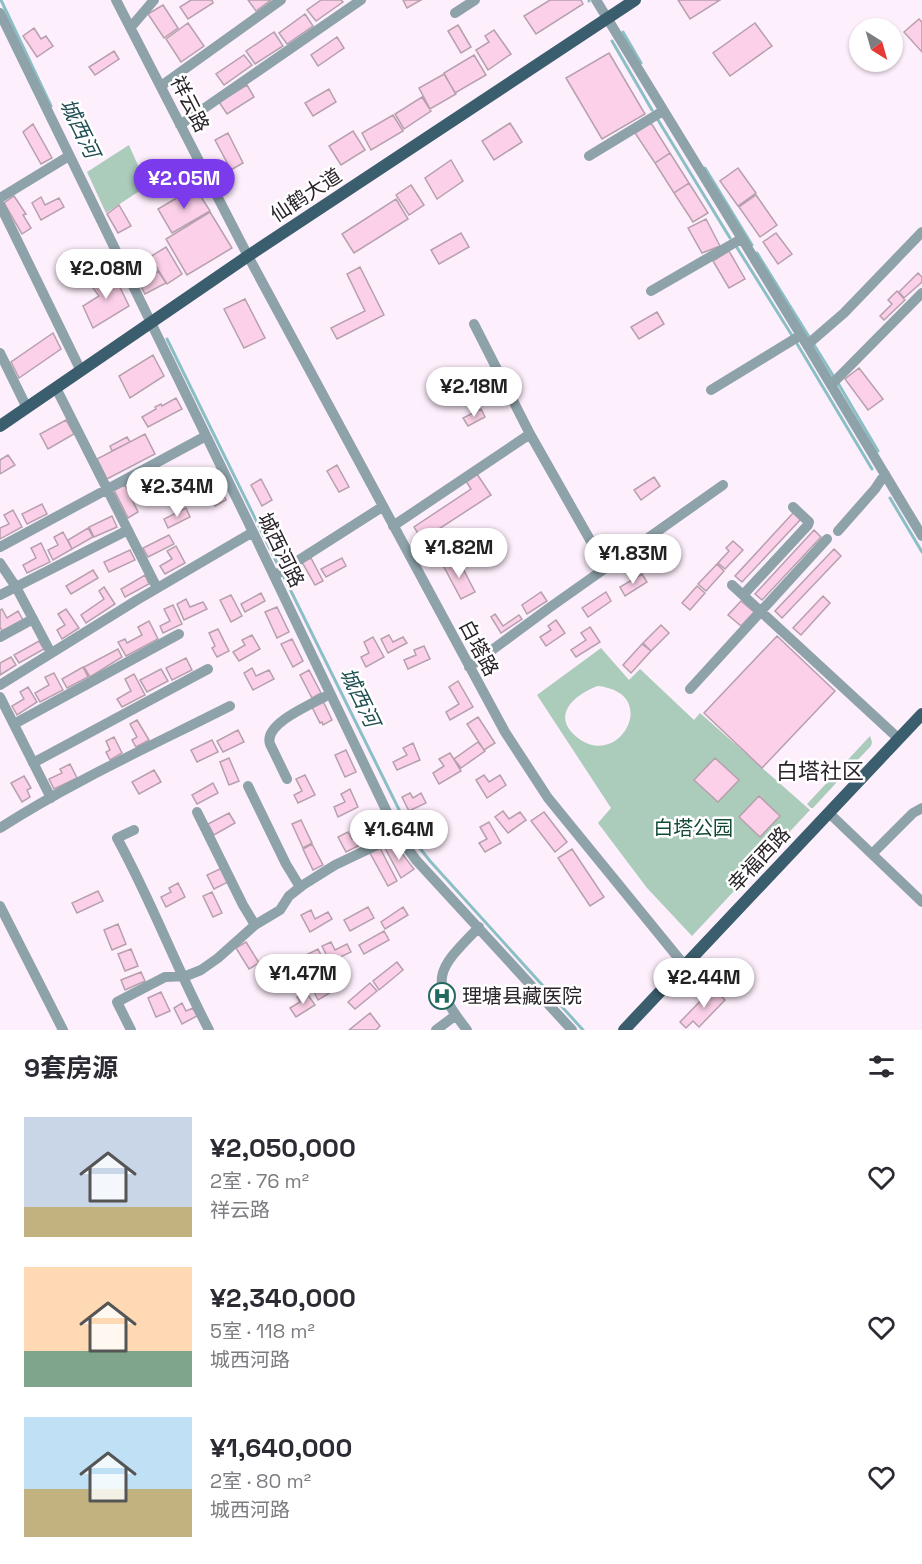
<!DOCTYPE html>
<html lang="zh">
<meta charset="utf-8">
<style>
body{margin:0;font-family:"Space Grotesk","Noto Sans SC",sans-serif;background:#f7f7f7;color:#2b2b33;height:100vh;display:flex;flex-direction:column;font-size:22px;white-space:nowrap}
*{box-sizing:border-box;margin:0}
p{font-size:20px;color:#7c7c81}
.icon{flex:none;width:33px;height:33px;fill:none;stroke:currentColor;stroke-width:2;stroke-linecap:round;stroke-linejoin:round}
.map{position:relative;height:1030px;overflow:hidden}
.drawer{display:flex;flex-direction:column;background:#fff;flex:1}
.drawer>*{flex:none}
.needle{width:39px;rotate:143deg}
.tools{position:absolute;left:849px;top:18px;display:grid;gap:12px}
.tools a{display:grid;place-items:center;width:54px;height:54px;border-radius:50%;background:#fff;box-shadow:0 2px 4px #0004;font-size:30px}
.price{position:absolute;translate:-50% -51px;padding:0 14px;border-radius:21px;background:#fff;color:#222;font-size:20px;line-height:39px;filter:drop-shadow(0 2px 3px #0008)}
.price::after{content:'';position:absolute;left:50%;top:36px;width:18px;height:14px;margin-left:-9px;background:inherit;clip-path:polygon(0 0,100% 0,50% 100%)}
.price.selected{background:#7c3aed;color:#fff}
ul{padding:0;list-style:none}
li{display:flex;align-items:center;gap:18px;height:150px;padding:0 24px}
li span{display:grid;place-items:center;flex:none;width:168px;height:120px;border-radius:0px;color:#555}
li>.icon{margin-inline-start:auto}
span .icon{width:72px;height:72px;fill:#fffc;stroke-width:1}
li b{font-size:26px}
h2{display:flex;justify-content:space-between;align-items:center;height:72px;padding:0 24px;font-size:26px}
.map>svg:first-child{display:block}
.green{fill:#abcbbb;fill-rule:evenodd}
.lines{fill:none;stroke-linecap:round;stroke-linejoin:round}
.stream{stroke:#8ac0c5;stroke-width:3}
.building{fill:#fbd0e8;stroke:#b6a0ac;stroke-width:1.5}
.minor{stroke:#8ea2aa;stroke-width:10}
.major{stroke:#3a5e6d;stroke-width:12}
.labels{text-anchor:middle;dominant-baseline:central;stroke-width:5;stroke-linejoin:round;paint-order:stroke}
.street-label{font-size:20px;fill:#2a2329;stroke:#fff}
.park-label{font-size:20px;fill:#134b36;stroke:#fff}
.poi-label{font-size:20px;fill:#2a2329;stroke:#fff;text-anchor:start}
.water-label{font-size:21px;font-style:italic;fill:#1f4f53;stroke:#fff}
.quarter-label{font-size:22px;fill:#2a2329;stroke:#fff}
</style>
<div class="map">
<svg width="922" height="1030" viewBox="0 0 922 1030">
<rect width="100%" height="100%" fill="#feeffd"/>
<path class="green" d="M129,145l18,41 -41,27 -19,-41z
M601,648l28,32 11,-11 54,51 6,-7 110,97 -118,126 -45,-48 -49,-65 13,-15 -74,-113zM598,686c64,7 21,84 -20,52 -29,-22 -3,-44 20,-52z
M870,736l2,6 -1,4 -21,22 -7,-3z
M837,772l2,6 -2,4 -24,26h-2l-4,-4z"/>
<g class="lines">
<path class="stream" d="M1,0l50,106
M589,0v1
M623,32l18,31
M612,41l40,69
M658,120l72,118
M705,168l47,77
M736,246l57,91
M757,253l77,124
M167,339l113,230
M796,342l76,127
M838,383l40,68
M890,498l32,54
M283,575l132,267 15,19 153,169"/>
</g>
<path class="building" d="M191,0h21l1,3 -25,16 -8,-12z
M248,0h23l-15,11z
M321,0h20l2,2 -27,19 -9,-11z
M403,0h18l-14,8z
M550,0h31l2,4 -47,30 -12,-18z
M678,0h42l-30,19z
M163,5l15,23 -14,10 -16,-24z
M305,14l8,12 -26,18 -8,-11z
M919,19l3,3v30l-18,-20z
M188,23l16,23 -23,16 -15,-23z
M755,23l17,23 -42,30 -17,-23z
M458,25l13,22 -10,6 -13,-22z
M34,28l7,11 5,-3 7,10 -16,11 -14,-21z
M494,30l17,24 -23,16 -12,-20 13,-8 -4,-6z
M274,32l9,14 -28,18 -9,-13z
M337,37l7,11 -26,18 -7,-11z
M114,51l5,8 -24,16 -6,-8z
M609,53l36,61 -43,25 -36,-61z
M244,55l8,10 -28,20 -8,-11z
M474,55l12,20 -31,18 -11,-20z
M444,74l12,20 -26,15 -11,-21z
M247,85l7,12 -27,17 -8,-12z
M329,89l7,13 -23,14 -8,-13z
M422,97l9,14 -27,18 -9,-15z
M393,115l10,16 -32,19 -9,-17z
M510,123l12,19 -28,18 -12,-19z
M651,123l19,30 -15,10 -20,-30z
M33,124l19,34 -11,6 -18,-32z
M353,131l12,19 -24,15 -12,-19z
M228,133l15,30 -12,7 -16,-30z
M670,153l19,30 -15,10 -19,-30z
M451,160l12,21 -26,18 -12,-21z
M182,166l13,20 -14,8 -12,-20z
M738,168l18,25 -18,13 -18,-25z
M689,183l19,30 -15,9 -19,-29z
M411,185l13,20 -15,10 -13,-20z
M195,187l15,24 -38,22 -14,-24z
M756,195l21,30 -17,12 -21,-30z
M14,196l12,18 -3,1 8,13 -9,6 -18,-31z
M41,197l4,8 14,-7 5,9 -23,13 -9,-17z
M396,199l12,20 -54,34 -12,-19z
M119,205l12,21 -13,7 -11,-19z
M210,212l22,36 -45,27 -21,-36z
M706,219l14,27 -18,7 -14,-25z
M461,233l8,14 -30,17 -8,-14z
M776,233l16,21 -14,10 -15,-22z
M166,247l16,27 -15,10 -17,-27z
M729,251l16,28 -16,9 -16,-27z
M140,262l8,14 10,-5 8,12 -21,11 -14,-27z
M360,267l24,48 -47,24 -6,-11 34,-17 -18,-37z
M112,271l17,35 -36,22 -10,-22 16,-10 -9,-12z
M918,273l4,4v5l-18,16 -5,-6z
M897,291l8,9 -21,20 -4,-4 12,-12 -4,-4z
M245,299l20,39 -21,10 -20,-39z
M657,312l7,12 -25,15 -8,-12z
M53,333l8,16 -42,29 -8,-16z
M153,355l11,21 -34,22 -11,-22z
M859,368l24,31 -15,11 -23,-31z
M176,398l6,11 -34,18 -6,-10 14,-8 -1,-2 6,-3 1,2z
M481,409l4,8 -17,9 -5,-8z
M66,420l8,14 -26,15 -8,-15z
M145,434l10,20 -48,25 -10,-20z
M127,437l3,5 -18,9 -2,-5z
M8,455l7,10 -15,9v-14z
M337,465l12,22 -10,5 -12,-21z
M477,474l14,21 -69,45 -8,-13 57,-38 -5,-8z
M213,475l13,25 -11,6 -13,-26z
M654,477l6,9 -19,14 -7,-10z
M261,479l11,21 -10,6 -11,-21z
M125,485l13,27 -10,6 -14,-28z
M42,504l5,10 -20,10 -5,-10z
M186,508l4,9 -22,11 -4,-9z
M13,510l9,17 -22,12v-11l9,-4 -5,-9z
M794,512l7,7 -59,63 -7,-6z
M112,516l5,11 -23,10 -5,-10z
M88,528l5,9 -21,12 -4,-9z
M814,530l7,7 -59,63 -7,-6z
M63,532l9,17 -19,11 -5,-10 10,-5 -4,-8z
M169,535l5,9 -26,13 -5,-9z
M733,541l10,9 -18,19 -7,-6 11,-12 -3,-3z
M41,543l9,19 -23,11 -4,-8 13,-7 -5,-10z
M176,546l9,17 -20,11 -5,-8 12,-7 -5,-8z
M834,549l7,7 -59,62 -7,-7z
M130,550l5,10 -26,12 -5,-10z
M311,558l12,23 -8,4 -13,-23z
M342,558l4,8 -20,11 -5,-8z
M458,559l17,33 -14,7 -17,-32z
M717,564l7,7 -18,20 -8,-7z
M93,570l5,8 -27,16 -5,-8z
M642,574l5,8 -22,14 -5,-9z
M145,575l4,9 -24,13 -4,-8z
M697,586l8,7 -15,17 -8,-7z
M104,587l11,17 -29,19 -5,-8 23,-16 -5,-8z
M541,592l6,9 -20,13 -5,-9z
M606,592l5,9 -23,16 -6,-9z
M261,593l4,8 -20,11 -4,-8z
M231,595l11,21 -11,6 -11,-22z
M823,596l7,7 -29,32 -8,-7z
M186,599l4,8 13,-5 4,7 -23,11 -7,-16z
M741,601l13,11 -13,14 -13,-11z
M173,605l9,19 -19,9 -3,-7 10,-5 -6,-12z
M277,607l12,25 -12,6 -12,-26z
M2,609l5,9 11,-7 5,9 -21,11 -2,-4v-17z
M66,609l13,19 -17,11 -5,-9 8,-5 -7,-11z
M495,614l8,12 16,-11 3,4 -21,14 -10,-16z
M556,620l9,13 -19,13 -6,-9 11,-7 -3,-4z
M149,621l9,18 -32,17 -8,-14 7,-3 2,4 15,-8 -4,-8z
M661,625l8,8 -18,18 -8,-8z
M590,627l10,15 -24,15 -5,-7 15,-10 -5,-7z
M218,629l11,22 -12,6 -5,-9 3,-2 -6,-13z
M252,635l8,14 -21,12 -6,-9 12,-7 -3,-5z
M389,635l4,7 10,-5 4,6 -19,10 -7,-14z
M777,636l58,55 -73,77 -58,-55z
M373,637l11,20 -18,10 -5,-10 8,-4 -5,-11z
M292,639l11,22 -10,6 -12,-23z
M39,641l5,8 -25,14 -5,-8z
M642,644l9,7 -20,22 -8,-8z
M424,646l6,13 -22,10 -4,-9 12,-5 -2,-5z
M118,649l4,8 -32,20 -6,-10z
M11,657l5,8 -16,10v-12z
M186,658l6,12 -20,10 -6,-12z
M83,667l5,10 -21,11 -5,-9z
M252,668l4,8 13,-6 5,9 -21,11 -9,-17z
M161,669l7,12 -21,11 -7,-12z
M309,670l12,23 -9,5 -12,-23z
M54,673l9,17 -23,12 -5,-9 14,-8 -4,-8z
M134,674l11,21 -23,12 -5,-8 14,-8 -6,-12z
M458,681l15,26 -23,13 -4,-8 13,-8 -10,-17z
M28,687l9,15 -20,13 -5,-9 12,-7 -4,-7z
M323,701l9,19 -9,5 -1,-3 -2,1 -8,-16z
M478,717l17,26 -11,7 -17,-26z
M137,720l12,20 -13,7 -4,-7 5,-3 -7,-13z
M238,730l6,12 -21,10 -6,-11z
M114,737l8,16 -12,7 -4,-8 4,-2 -4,-9z
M212,740l6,12 -21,10 -6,-12z
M478,742l7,9 -24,17 -7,-9z
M413,743l7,17 -23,10 -4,-8 14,-7 -4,-7z
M346,750l10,22 -11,5 -10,-22z
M450,753l11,18 -22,13 -6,-11 11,-7 -5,-7z
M229,758l10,23 -10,4 -9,-23z
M715,758l24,22 -21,22 -24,-22z
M70,764l7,14 -23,11 -5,-10 13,-6 -2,-4z
M154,770l7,12 -22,12 -7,-12z
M305,775l10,20 -17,8 -4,-8 8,-4 -6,-12z
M484,775l5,7 11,-7 6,10 -19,13 -11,-18z
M24,776l7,12 -4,2 3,7 -8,5 -11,-19z
M213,783l5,10 -21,11 -5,-9z
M350,789l8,18 -20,10 -4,-10 11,-5 -4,-8z
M410,793l3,5 8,-5 5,10 -17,8 -7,-14z
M759,796l21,20 -20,21 -21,-20z
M503,811l6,8 11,-7 6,8 -18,13 -13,-16z
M544,812l23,30 -12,10 -24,-31z
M229,813l6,10 -21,12 -6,-11z
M377,814l9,20 -9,4 -10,-20z
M427,816l15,22 -9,6 -14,-23z
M301,820l11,23 -9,5 -11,-24z
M489,822l12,21 -16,9 -6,-9 8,-4 -7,-12z
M348,832l4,7 12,-5 4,7 -22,11 -8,-15z
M394,843l20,26 -13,9 -16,-30z
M312,844l11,21 -10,5 -10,-21z
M380,848l17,33 -9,5 -18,-33z
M572,849l32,48 -14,9 -32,-48z
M222,868l6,14 -14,7 -7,-14z
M178,883l7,14 -19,10 -5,-10 10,-5 -2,-4z
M98,891l5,10 -26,12 -5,-10z
M212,892l10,21 -9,4 -10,-21z
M368,907l6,11 -24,13 -6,-11z
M403,907l5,8 -23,14 -4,-7z
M311,910l4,9 13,-7 4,7 -22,13 -9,-17z
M118,924l8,20 -14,6 -8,-20z
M384,931l5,9 -25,14 -5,-9z
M246,942l13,21 -10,6 -13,-21z
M331,942l4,8 12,-6 4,8 -21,10 -8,-16z
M131,949l7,17 -13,5 -7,-17z
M318,949l7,14 -22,10 -6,-13 7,-4 2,4 4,-2 -2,-4z
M397,962l6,8 -24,20 -6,-9z
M292,969l5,9 -20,12 -5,-10z
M329,971l9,17 -20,12 -4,-8 11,-7 -5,-9z
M141,972l4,9 -20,9 -4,-10z
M370,983l7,8 -22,18 -7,-7z
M713,988l12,12 -26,27 -6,-6 -7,7 -6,-6z
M161,992l9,19 -14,6 -8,-19z
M306,992l9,13 -19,12 -6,-9 10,-6 -3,-5z
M182,1003l4,8 7,-3 4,8 -15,8 -8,-16z
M370,1013l10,13 -4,4h-27z"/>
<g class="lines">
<path class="minor" d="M116,0l132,256 257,476 43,66 137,168
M596,0l211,345 115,191
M0,13l253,519 145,303 18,25 156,170
M455,13l20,-13
M131,27l23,-27
M161,86l120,-86
M180,125l181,-125
M589,156l74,-45
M0,198l69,-42
M0,205l81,166
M651,291l90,-52
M474,324l56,110 76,134
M807,345l37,-32 78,-81
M0,353l27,55
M831,385l91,-92
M56,388l101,200
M711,390l90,-55
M393,526l137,-92
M838,531l37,-42 10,-15
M0,547l206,-111
M0,563l16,24 35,66
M274,576l108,-69
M732,585l167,154
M0,595l128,-65
M743,595l65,-70 1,-3 -16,-15
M0,637l33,-18
M469,667l80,-59 174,-123
M0,685l137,-85 116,-68
M690,689l137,-150
M0,697l51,101
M14,724l165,-90
M33,763l175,-94
M287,779l-17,-35c-7,-21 45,-41 60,-50
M248,786l38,78 14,23
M197,812l46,93 12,20
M829,813l93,89
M0,828c73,-47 153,-83 230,-122
M134,830l-17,8c34,62 59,129 92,192
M872,854l41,-41 9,-5
M0,906l63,124
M131,1030l-14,-28 48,-25 21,-1 15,-6 17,-12 37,-33 25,-15 9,-14 14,-11 32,-20 63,-30
M436,1030l20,-15
M467,1030c-40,-51 -30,-60 12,-103"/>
<path class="major" d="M0,426l248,-170 387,-256
M624,1030l298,-316"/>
</g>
<defs>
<symbol id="hospital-ring" viewBox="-11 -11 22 22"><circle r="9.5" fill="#fff" stroke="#21695e" stroke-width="1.5"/><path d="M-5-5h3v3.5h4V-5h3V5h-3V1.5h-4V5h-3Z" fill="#21695e"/></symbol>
</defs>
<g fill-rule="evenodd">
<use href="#hospital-ring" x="427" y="981" width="30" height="30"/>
</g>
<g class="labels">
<g class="street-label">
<text transform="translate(190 104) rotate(63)">祥云路</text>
<text transform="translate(306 195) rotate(-33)">仙鹤大道</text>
<text transform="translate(281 550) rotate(64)">城西河路</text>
<text transform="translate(479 648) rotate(62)">白塔路</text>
<text transform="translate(759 859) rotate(-47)">幸福西路</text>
</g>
<g class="park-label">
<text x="693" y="828">白塔公园</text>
</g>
<g class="poi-label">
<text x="462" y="996">理塘县藏医院</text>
</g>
<g class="water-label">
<text transform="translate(80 128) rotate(64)">城西河</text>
<text transform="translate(360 697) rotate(64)">城西河</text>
</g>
<g class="quarter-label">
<text x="820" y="771">白塔社区</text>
</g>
</g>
</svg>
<div class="tools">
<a><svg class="needle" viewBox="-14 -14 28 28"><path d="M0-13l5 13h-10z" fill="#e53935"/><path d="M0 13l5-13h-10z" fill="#7c7c81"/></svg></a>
</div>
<b class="price selected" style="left:184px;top:210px">¥2.05M</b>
<b class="price" style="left:106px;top:300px">¥2.08M</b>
<b class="price" style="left:474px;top:418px">¥2.18M</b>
<b class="price" style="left:177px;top:518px">¥2.34M</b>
<b class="price" style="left:459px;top:579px">¥1.82M</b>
<b class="price" style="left:633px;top:585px">¥1.83M</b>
<b class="price" style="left:399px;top:861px">¥1.64M</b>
<b class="price" style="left:303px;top:1005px">¥1.47M</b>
<b class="price" style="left:704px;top:1009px">¥2.44M</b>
</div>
<section class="drawer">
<h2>9套房源<svg class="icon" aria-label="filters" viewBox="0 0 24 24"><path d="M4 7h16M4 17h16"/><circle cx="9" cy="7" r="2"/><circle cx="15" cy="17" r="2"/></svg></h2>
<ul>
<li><span style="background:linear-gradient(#c9d6e8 75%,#c2b280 0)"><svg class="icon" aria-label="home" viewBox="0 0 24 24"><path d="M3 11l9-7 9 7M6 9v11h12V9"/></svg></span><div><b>¥2,050,000</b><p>2室 · 76 m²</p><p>祥云路</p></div><svg class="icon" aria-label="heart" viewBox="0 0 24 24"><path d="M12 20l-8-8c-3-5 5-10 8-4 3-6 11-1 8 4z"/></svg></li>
<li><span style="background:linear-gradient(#ffd9b3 70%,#7fa58c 0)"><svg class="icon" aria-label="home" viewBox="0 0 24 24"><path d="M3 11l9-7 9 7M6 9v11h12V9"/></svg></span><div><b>¥2,340,000</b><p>5室 · 118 m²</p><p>城西河路</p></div><svg class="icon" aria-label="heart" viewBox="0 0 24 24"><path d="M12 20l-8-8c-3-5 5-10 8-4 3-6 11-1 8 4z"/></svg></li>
<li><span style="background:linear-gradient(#bfe0f5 60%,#c2b280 0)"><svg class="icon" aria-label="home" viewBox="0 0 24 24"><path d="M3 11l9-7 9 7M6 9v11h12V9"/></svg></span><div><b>¥1,640,000</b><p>2室 · 80 m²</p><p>城西河路</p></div><svg class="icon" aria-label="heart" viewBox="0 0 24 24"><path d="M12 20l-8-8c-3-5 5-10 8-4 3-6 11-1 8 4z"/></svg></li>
</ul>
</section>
